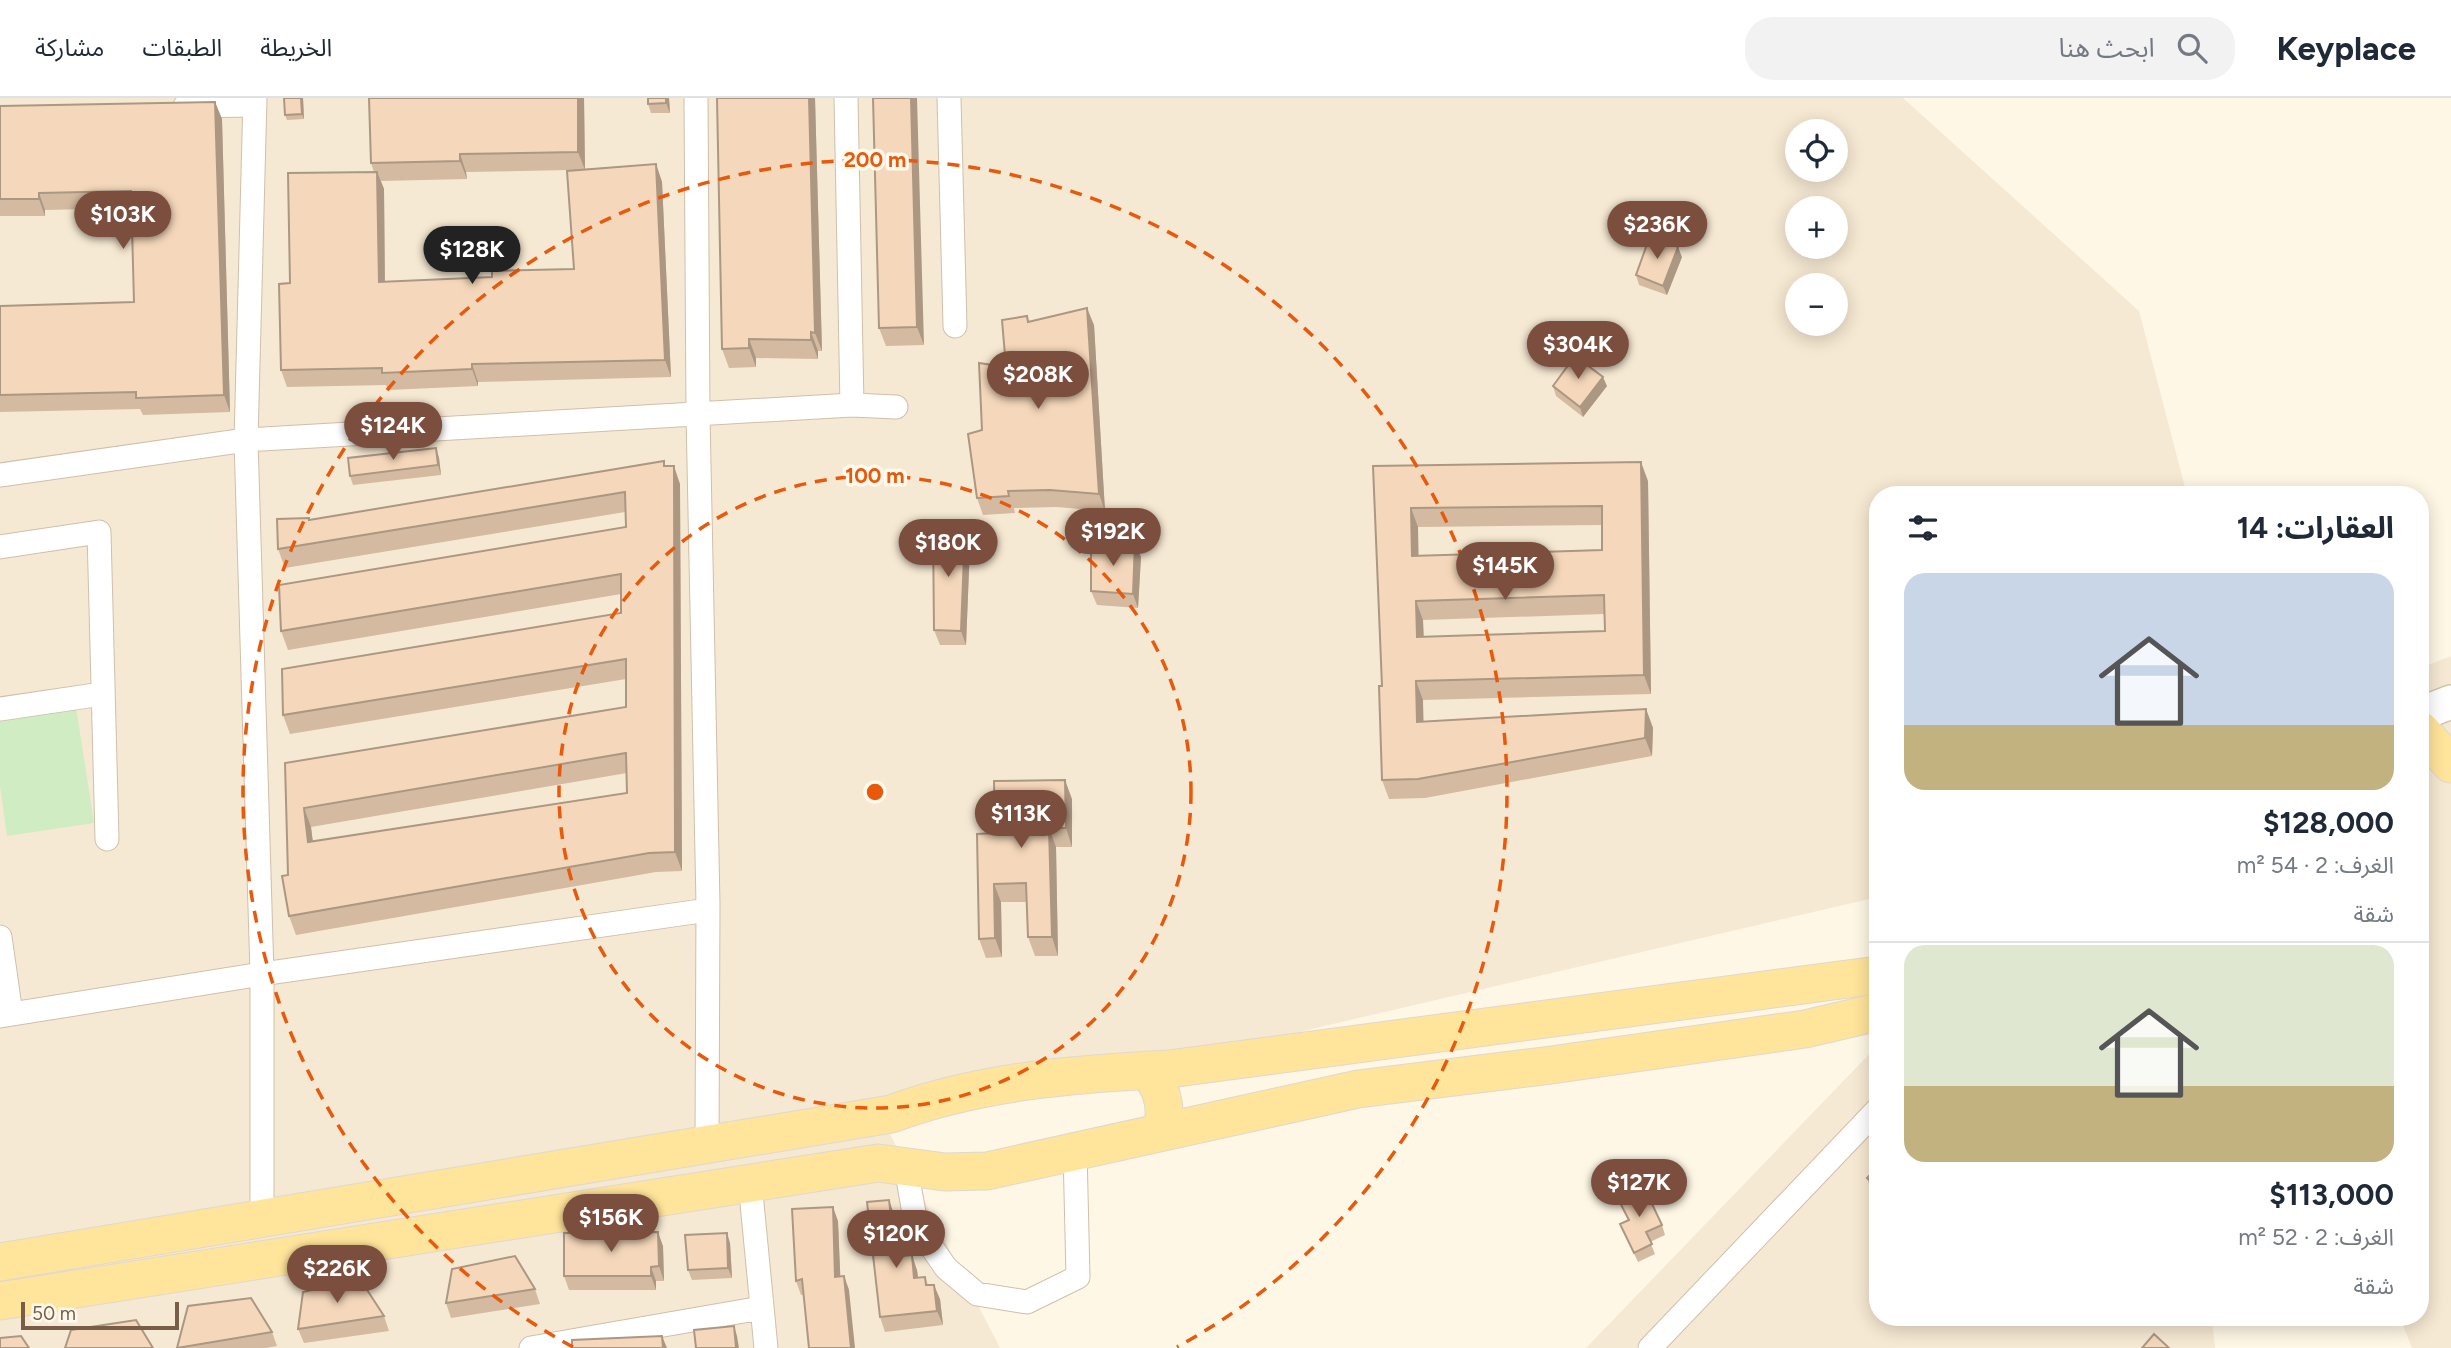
<!DOCTYPE html>
<html lang="ar">
<meta charset="utf-8">
<style>
body{margin:0;font-family:Figtree,"Noto Sans Arabic",sans-serif;background:#f2f2f3;color:#1f2937;direction:rtl;height:100vh;display:flex;flex-direction:column;font-size:26px;white-space:nowrap}
*{box-sizing:border-box;margin:0}
p{font-size:23px;color:#747a83}
.icon{flex:none;width:38px;height:38px;fill:none;stroke:currentColor;stroke-width:2;stroke-linecap:round;stroke-linejoin:round}
.map{position:relative;flex:1;overflow:hidden;direction:ltr}
.details{position:absolute;left:1869px;top:388px;width:560px;height:840px;display:flex;flex-direction:column;background:#fff;border-radius:28px;box-shadow:0 4px 18px #0003;direction:rtl}
.details>*{flex:none}
.tools{position:absolute;left:1785px;top:21px;display:grid;gap:14px}
.tools a{display:grid;place-items:center;width:63px;height:63px;border-radius:50%;background:#fff;box-shadow:0 4px 18px #0003;font-size:35px}
.scale{position:absolute;left:21px;bottom:18px;width:158px;box-sizing:border-box;padding-left:7px;border:4px solid #785e48;border-top:0;font-size:19px;line-height:24px;white-space:nowrap;color:#785e48;-webkit-text-stroke:5px #fffaed;paint-order:stroke}
.price{position:absolute;translate:-50% -60px;padding:0 16px;border-radius:24px;background:#7c4e3d;color:#fff;font-size:23px;line-height:46px;filter:drop-shadow(0 2px 4px #0008)}
.price::after{content:'';position:absolute;left:50%;top:42px;width:21px;height:16px;margin-left:-10px;background:inherit;clip-path:polygon(0 0,100% 0,50% 100%)}
.price.current{background:#222;color:#fff}
ul{padding:0;list-style:none}
li{display:grid;align-content:center;gap:14px;height:371px;padding:0 35px}
li+li{border-top:2px solid #e0e1e3}
li span{display:grid;place-items:center;height:217px;border-radius:21px;color:#555}
li>.icon{margin-inline-start:auto}
span .icon{width:126px;height:126px;fill:#fffc;stroke-width:1}
li b{font-size:30px}
h2{display:flex;justify-content:space-between;align-items:center;height:84px;padding:0 35px;font-size:30px}
header{display:flex;align-items:center;gap:42px;box-sizing:border-box;height:98px;padding:0 35px;background:#fff;border-bottom:2px solid #e0e1e3}
header strong{font-size:33px}
nav{display:flex;gap:38px;margin-inline-start:auto;font-size:24px}
.search{width:490px;height:63px;background:#f2f2f3;display:flex;align-items:center;gap:18px;box-sizing:border-box;padding:0 24px;border-radius:28px;color:#747a83;font-size:26px}
.map>svg:first-child{display:block}
.residential{fill:#f6e9d3;fill-rule:evenodd}
.green{fill:#cfecc3}
.lines{fill:none;stroke-linecap:round;stroke-linejoin:round}
.street-casing{stroke:#d0bfaa;stroke-width:25}
.secondary-casing{stroke:#d3c0a8;stroke-width:36}
.primary-casing{stroke:#dfd8d3;stroke-width:39}
.street{stroke:#fff;stroke-width:23}
.secondary{stroke:#fff;stroke-width:33}
.primary{stroke:#ffe49b;stroke-width:37}
.wall{fill:#d3baa1;fill-rule:evenodd}
.shaded-wall{fill:#ac9783}
.building{fill:#f5d8bb;stroke:#ac9783;stroke-width:2;fill-rule:evenodd}
.ring{fill:none;stroke:#e8590c;stroke-width:3.5;stroke-dasharray:12 9}
.centre{fill:#e8590c;stroke:#fffaed;stroke-width:3.5}
.ring-label{font-size:21px;text-anchor:middle;font-weight:bold;fill:#e8590c;stroke:#fffaed;stroke-width:7;stroke-linejoin:round;paint-order:stroke}
</style>
<header>
<strong>Keyplace</strong>
<div class="search"><svg class="icon" aria-label="search" viewBox="0 0 24 24"><circle cx="10" cy="10" r="6"/><path d="M15 15l6 6"/></svg>ابحث هنا</div>
<nav><a>الخريطة</a><a>الطبقات</a><a>مشاركة</a></nav>
</header>
<div class="map">
<svg width="2451" height="1250" viewBox="0 0 2451 1250">
<rect width="100%" height="100%" fill="#fef7e5"/>
<path class="residential" d="M0,0h1903l236,213 48,184h-309v402l-991,231 113,220h-1000zM1797,33h39v39h-39zM1797,110h39v39h-39zM1797,187h39v39h-39z
M2451,558v692h-39l-12,-30h20v-650z
M1878,947v273h334l3,30h-629z"/>
<path class="green" d="M76,609l18,116 -87,13 -7,-50v-67z"/>
<g class="lines">
<defs>
<path id="street" d="M255,0l-9,342 16,534v245
M696,0l2,316 10,490 -1,241
M846,0l6,307
M949,0l6,228
M185,8l70,-1
M0,377l246,-35 606,-35 44,2
M0,449l99,-15 8,307
M0,611l102,-15
M0,839l11,77
M0,918l262,-42 439,-63 7,-7
M906,1070l8,45 12,26 20,29 31,26 50,8 51,-25 -3,-127
M750,1085l16,165
M531,1250l230,-40
M1650,1250l228,-239"/>
<path id="secondary" d="M2420,616l31,-12"/>
<path id="primary" d="M2420,632l31,34
M1146,972c17,16 21,39 16,61
M0,1164l891,-148c89,-33 184,-40 278,-45l709,-94
M0,1203l878,-138 67,9 42,-1 371,-82 186,-23 261,-37 73,-17"/>
</defs>
<use href="#street" class="street-casing"/>
<use href="#secondary" class="secondary-casing"/>
<use href="#primary" class="primary-casing"/>
<use href="#street" class="street"/>
<use href="#secondary" class="secondary"/>
<use href="#primary" class="primary"/>
</g>
<path class="wall" d="M303,0l1,21 -17,1 -2,-5z
M584,0l1,71 71,-5 6,18 9,195 -193,5v4l-90,4 -2,-5 -99,2 -6,-17 9,-87 84,-111 -3,-9zM570,72l4,99 -82,8 -107,5 -1,-93 -3,-8 86,-2 -1,-7z
M648,0h21l1,15h-19l-3,-9z
M717,0h98l7,253h-4v8l-62,-1v9l-27,1 -7,-19z
M873,0l51,247 -38,1 -7,-18z
M215,4l7,17 8,293 -87,3 -3,-6 -140,3v-106l134,-4 -3,-94 -86,2v6h-45v-110z
M1682,159l-15,38 -28,-10 -3,-10z
M1027,218l2,6 65,3 11,186 -49,-4 -42,1 1,5 -32,2 -6,-17 5,-68z
M1553,288h54l-24,31 -27,-21z
M436,350l3,10 2,17 -88,10 -3,-9z
M666,368l14,18 2,387 -26,1 -360,63 -7,-19 -4,-153 341,-56v-28l-336,55 -7,-19 338,-102v-19l-333,56 -7,-19 345,-104 -1,-15 -340,56 -7,-19 32,-29zM627,675v20l-314,49 -2,-15z
M1373,368l275,15 3,213 -228,6v22l223,-13 7,19 -1,28 -227,42 -36,1 -7,-19v-94zM1602,427v25l-184,6v-29zM1604,516l1,17 -181,6 -1,-17z
M970,447l-4,100h-26l-6,-15z
M1141,459l-3,51 -41,-3 -6,-14z
M1072,701v48h-16l2,109h-23l-7,-19 -1,-35h-26l1,55 -16,1 -7,-19 16,-106z
M1878,1069v30l-6,-5 -5,-14z
M1618,1101l44,26 3,10 -15,7 5,12 -17,8 -18,-38 8,-4z
M894,1116l5,43 18,13 1,8 7,-1 3,8 12,14 3,26 -58,7 -5,-15z
M838,1123l2,56 4,-1 5,14 -48,5 -5,-14z
M730,1145l2,35 -40,2 -4,-10z
M663,1148l1,35h-8v9h-87l-5,-14z
M535,1191l5,15 -89,14 -5,-15z
M384,1218l5,15 -85,12 -6,-14z
M272,1234l5,14 -11,2h-89z"/>
<path class="shaded-wall" d="M301,0h2l1,21 -2,-5z
M578,0h6l1,72 -7,-18z
M666,0h3l1,15 -4,-10z
M809,0h6l7,253 -7,-18z
M911,0h6l7,247 -7,-18z
M215,4l7,17 8,293 -6,-17z
M460,56l6,18 1,7 -7,-18z
M656,66l6,18 9,195 -6,-17z
M377,74l7,17 1,111 -6,-18z
M39,95l6,17v6l-6,-17z
M1678,149l4,10 -15,38 -4,-9z
M1087,210l7,17 11,186 -6,-17z
M811,234l7,19v8l-7,-19z
M749,241l7,19v9l-7,-19z
M472,266l6,18v4l-6,-17z
M1603,279l4,9 -24,31 -3,-10z
M436,350l3,10 2,17 -3,-10z
M1641,364l7,19 3,213 -7,-19z
M674,368l6,18 2,387 -7,-19z
M1411,410l7,19 1,48 -7,-19z
M965,432l5,15 -4,100 -5,-14z
M1135,444l6,15 -3,51 -5,-14z
M1416,503l7,19 1,36 -7,-19z
M1416,583l7,19 1,41 -7,-19z
M1646,611l7,19 -1,28 -7,-18z
M1065,682l7,19v48l-6,-19z
M304,710l7,19 4,34 -7,-19z
M1049,730l7,19 2,109 -6,-19z
M994,786l7,18 1,55 -7,-19z
M889,1102l5,14 7,58 -5,-15z
M833,1109l5,14 3,70 -6,-14z
M658,1134l5,14 1,35 -5,-15z
M727,1135l3,10 2,35 -4,-10z
M912,1157l5,15 3,22 -6,-14z
M651,1169l5,14v9l-5,-14z
M844,1178l5,14 6,58h-4z
M934,1187l6,14 3,26 -6,-14z
M734,1228l3,10 2,12h-3z
M662,1238l5,12h-4z"/>
<path class="building" d="M284,0h17l1,16 -17,1z
M369,0h209v54l-118,2v7l-89,2z
M648,0h18v5l-18,1z
M717,0h92l6,235 -4,-1v8l-62,-1v9l-27,1z
M873,0h38l6,229 -38,1z
M215,4l9,293 -88,3v-6l-136,3v-89l134,-4 -3,-111 -92,2v6h-39v-93z
M656,66l9,196 -193,4v5l-90,4v-5l-101,2 -2,-86 11,-1 -2,-110 89,-1 2,110 113,-5v-6l82,-2 -7,-98z
M1650,138l28,11 -15,39 -27,-11z
M1087,210l12,186 -49,-4 -42,1 1,5 -32,2 -9,-64 14,-4 -3,-67 27,4 -4,-47 25,-4 1,6z
M1575,258l28,21 -23,30 -27,-21z
M436,350l2,17 -88,11 -2,-18z
M664,363v5h10l1,386 -26,1 -360,63 -7,-40 6,-1 -3,-112 341,-56v-48l-343,56 -1,-46 339,-56v-39l-340,57 -2,-46 347,-58 -1,-35 -347,57 -1,-30 32,-1v2zM626,655l1,40 -319,49 -4,-34z
M1641,364l3,213 -228,6 1,41 229,-13 -1,29 -227,41 -36,1 -3,-94h3l-9,-220zM1602,408v44l-190,6 -1,-48zM1604,497l1,36 -188,6 -1,-36z
M933,431l32,1 -4,101 -27,-1z
M1135,444l-2,52 -42,-3v-45z
M1065,682l1,48h-17l3,109h-24l-2,-54 -32,1 1,54 -16,1 -2,-105 18,-1 -1,-52z
M1878,1069v21l-11,-10z
M1644,1089l18,38 -16,7 6,12 -18,9 -14,-29 9,-4 -11,-21z
M889,1102l7,57 16,-2 2,23 11,-1 1,8h8l3,26 -57,6 -13,-115z
M833,1109l2,70 9,-1 7,72h-42l-7,-69 -6,2 -4,-72z
M658,1134l1,34 -8,1v9h-87v-43z
M727,1135l1,35 -40,2 -3,-35z
M515,1158l20,33 -89,14 6,-34z
M360,1181l24,37 -86,13 5,-37z
M251,1200l21,34 -95,16 11,-42z
M136,1222l17,28h-88l6,-18z
M734,1228l2,22h-40l-2,-18z
M2154,1236l15,14h-27z
M21,1238l8,12h-29v-10z
M662,1238l1,12h-91v-8z"/>
<g class="ring">
<circle cx="875" cy="694" r="316"/>
<path d="M573 1249A632 632 0 1 1 1177 1249"/>
</g>
<circle cx="875" cy="694" r="10" class="centre"/>
<g class="ring-label">
<text x="875" y="69">200 m</text>
<text x="875" y="385">100 m</text>
</g>
</svg>
<div class="tools">
<a><svg class="icon" aria-label="locate" viewBox="0 0 24 24"><circle cx="12" cy="12" r="6"/><path d="M12 2v4M12 18v4M2 12h4M18 12h4"/></svg></a>
<a>+</a>
<a>−</a>
</div>
<div class="scale">50 m</div>
<b class="price" style="left:123px;top:153px">$103K</b>
<b class="price" style="left:1657px;top:163px">$236K</b>
<b class="price current" style="left:472px;top:188px">$128K</b>
<b class="price" style="left:1578px;top:283px">$304K</b>
<b class="price" style="left:1038px;top:313px">$208K</b>
<b class="price" style="left:393px;top:364px">$124K</b>
<b class="price" style="left:1113px;top:470px">$192K</b>
<b class="price" style="left:948px;top:481px">$180K</b>
<b class="price" style="left:1505px;top:504px">$145K</b>
<b class="price" style="left:1021px;top:752px">$113K</b>
<b class="price" style="left:1639px;top:1121px">$127K</b>
<b class="price" style="left:611px;top:1156px">$156K</b>
<b class="price" style="left:896px;top:1172px">$120K</b>
<b class="price" style="left:337px;top:1207px">$226K</b>
<section class="details">
<h2>العقارات: 14<svg class="icon" aria-label="filters" viewBox="0 0 24 24"><path d="M4 7h16M4 17h16"/><circle cx="9" cy="7" r="2"/><circle cx="15" cy="17" r="2"/></svg></h2>
<ul>
<li><span style="background:linear-gradient(#c9d6e8 70%,#c2b280 0)"><svg class="icon" aria-label="home" viewBox="0 0 24 24"><path d="M3 11l9-7 9 7M6 9v11h12V9"/></svg></span><div><b>$128,000</b><p>الغرف: 2 · 54 m²</p><p>شقة</p></div></li>
<li><span style="background:linear-gradient(#dfe7d0 65%,#c2b280 0)"><svg class="icon" aria-label="home" viewBox="0 0 24 24"><path d="M3 11l9-7 9 7M6 9v11h12V9"/></svg></span><div><b>$113,000</b><p>الغرف: 2 · 52 m²</p><p>شقة</p></div></li>
</ul>
</section>
</div>
